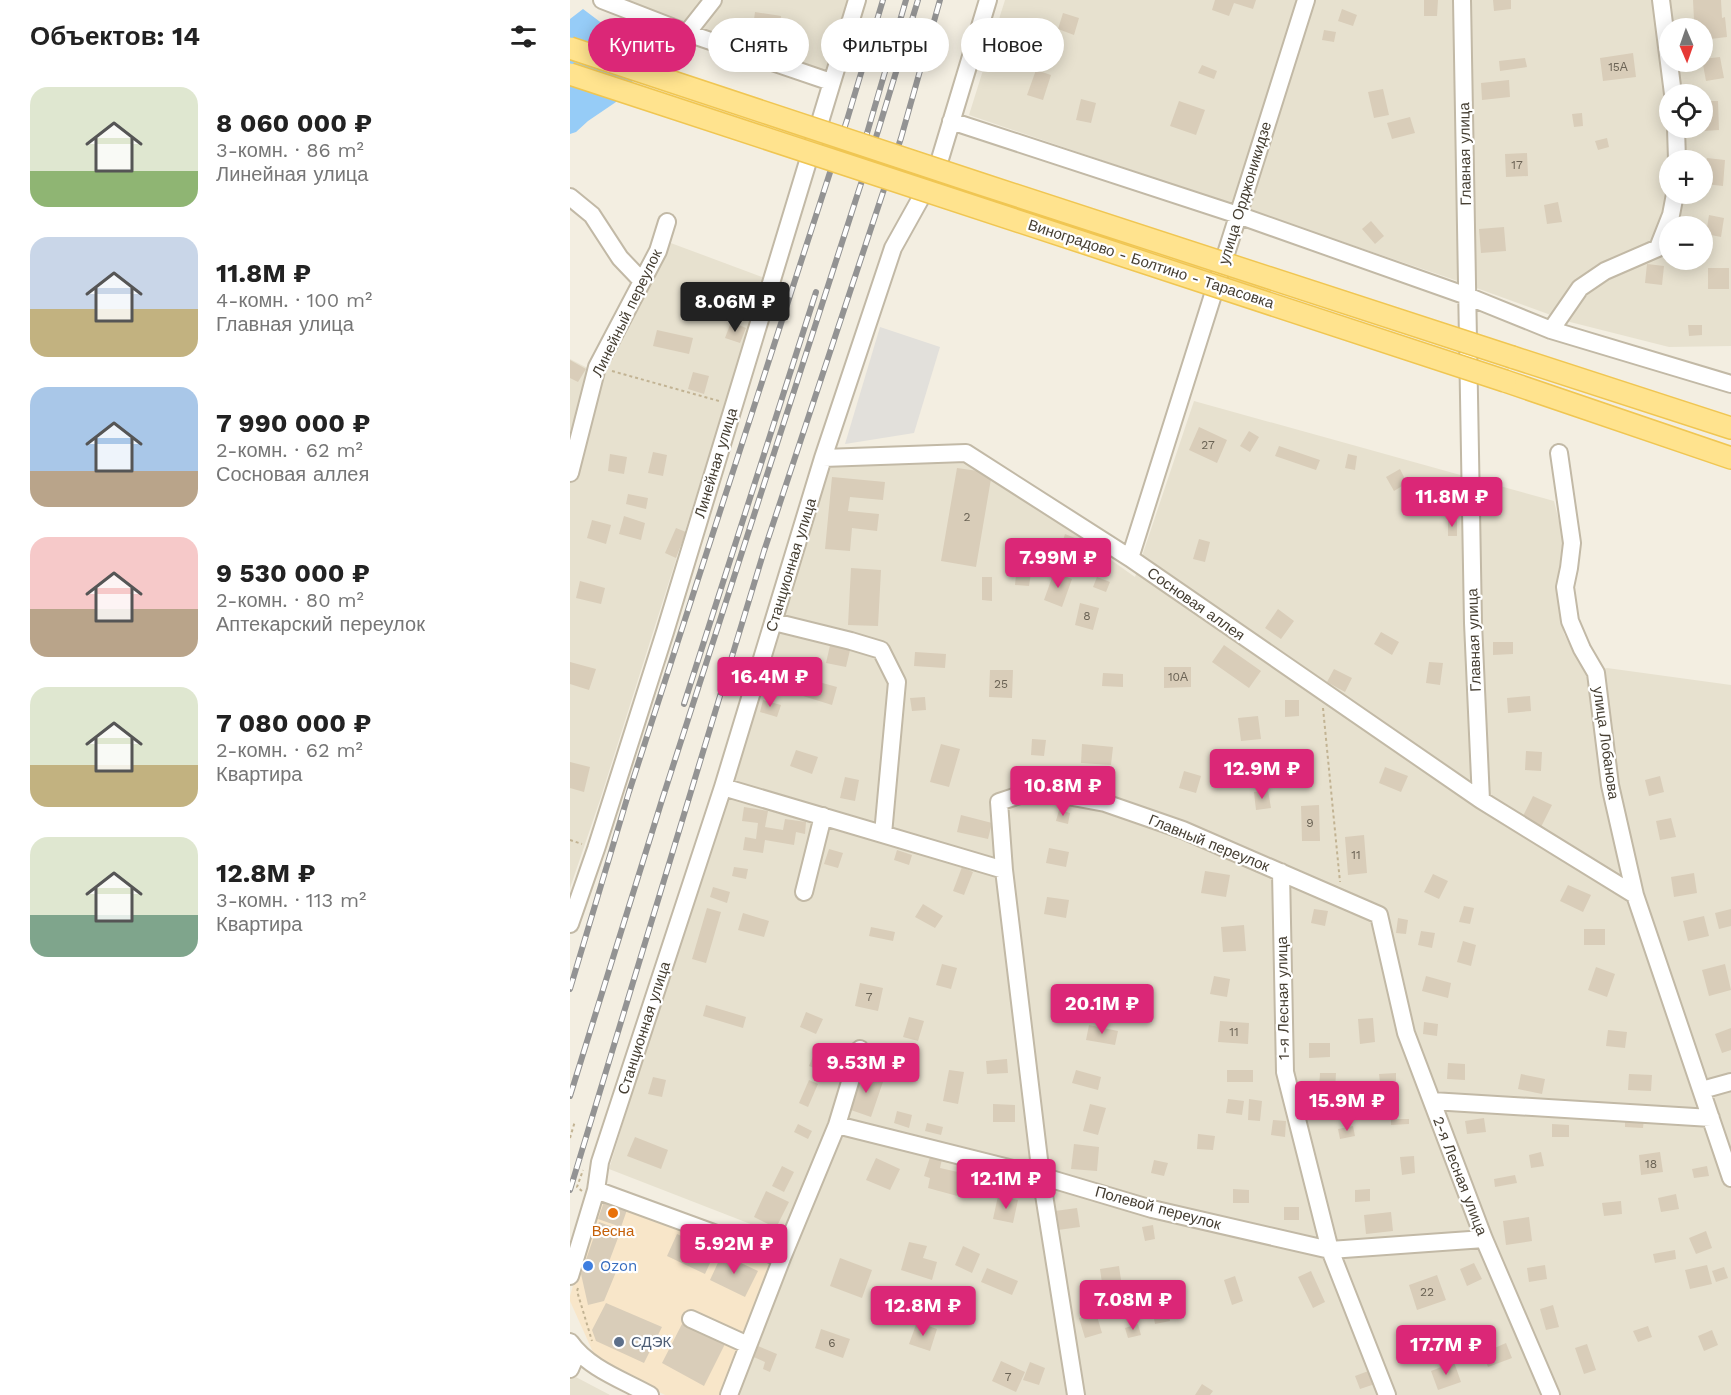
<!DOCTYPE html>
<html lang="ru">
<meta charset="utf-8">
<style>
body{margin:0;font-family:"Work Sans",sans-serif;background:#f6f6f6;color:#222;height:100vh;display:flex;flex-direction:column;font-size:22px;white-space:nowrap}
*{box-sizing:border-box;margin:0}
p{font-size:20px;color:#767676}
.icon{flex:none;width:33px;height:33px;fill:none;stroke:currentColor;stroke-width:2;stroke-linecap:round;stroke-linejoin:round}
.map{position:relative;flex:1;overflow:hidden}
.side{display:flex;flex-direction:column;background:#fff;width:570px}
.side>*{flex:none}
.guide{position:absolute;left:18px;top:18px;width:570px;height:54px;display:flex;gap:12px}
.needle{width:39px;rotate:178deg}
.fabs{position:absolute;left:1089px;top:18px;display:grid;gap:12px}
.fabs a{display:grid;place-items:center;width:54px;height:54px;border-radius:50%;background:#fff;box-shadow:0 3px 15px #0003;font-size:30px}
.price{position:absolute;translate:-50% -51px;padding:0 14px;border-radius:6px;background:#db2777;color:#fff;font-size:20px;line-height:39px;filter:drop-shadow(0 2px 3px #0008)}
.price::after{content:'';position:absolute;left:50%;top:36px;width:18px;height:14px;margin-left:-9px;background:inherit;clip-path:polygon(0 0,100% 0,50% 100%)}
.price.on{background:#222;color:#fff}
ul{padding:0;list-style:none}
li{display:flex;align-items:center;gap:18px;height:150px;padding:0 30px}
li span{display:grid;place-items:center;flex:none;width:168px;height:120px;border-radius:18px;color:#555}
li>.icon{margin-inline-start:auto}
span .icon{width:72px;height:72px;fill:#fffc;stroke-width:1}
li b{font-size:26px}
h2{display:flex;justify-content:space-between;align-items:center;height:72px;padding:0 30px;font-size:26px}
.chip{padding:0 21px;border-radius:27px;background:#fff;box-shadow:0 3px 15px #0003;font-size:21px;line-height:54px}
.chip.on{background:#db2777;color:#fff}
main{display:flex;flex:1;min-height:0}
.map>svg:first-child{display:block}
.residential{fill:#e7e1cf;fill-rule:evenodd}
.commercial{fill:#f8e6c9}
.parking{fill:#e2e0db}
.water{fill:#96ccf7}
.building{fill:#d9cdb9}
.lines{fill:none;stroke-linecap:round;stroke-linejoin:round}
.minor-casing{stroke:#c2b9a6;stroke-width:20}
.major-casing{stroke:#f0c652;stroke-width:24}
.path{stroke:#c2b393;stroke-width:2;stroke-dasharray:3 3;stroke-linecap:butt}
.minor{stroke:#fff;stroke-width:16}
.major{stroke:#ffe38e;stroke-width:21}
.rail-casing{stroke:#939393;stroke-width:6}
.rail{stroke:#fff;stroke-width:4;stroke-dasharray:11;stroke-linecap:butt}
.major-bridge-casing{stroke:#f0c652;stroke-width:24;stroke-linecap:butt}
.major-bridge{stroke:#ffe38e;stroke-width:21}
.food-dot{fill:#e8710a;stroke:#fff;stroke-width:2}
.shop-dot{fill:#3f7fe0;stroke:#fff;stroke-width:2}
.service-dot{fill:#5c6f8a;stroke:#fff;stroke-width:2}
.labels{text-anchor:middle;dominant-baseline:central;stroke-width:4.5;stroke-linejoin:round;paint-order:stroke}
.number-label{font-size:12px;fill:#6a6254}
.street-label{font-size:15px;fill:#453e32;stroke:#fff}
.food-label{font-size:15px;fill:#c56008;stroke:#fff}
.shop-label{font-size:15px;fill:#366cbe;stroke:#fff;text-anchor:start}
.service-label{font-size:15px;fill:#4e5e75;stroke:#fff;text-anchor:start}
</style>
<main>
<section class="side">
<h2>Объектов: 14<svg class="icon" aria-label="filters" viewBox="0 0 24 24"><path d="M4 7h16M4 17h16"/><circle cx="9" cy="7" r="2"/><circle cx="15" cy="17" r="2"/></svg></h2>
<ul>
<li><span style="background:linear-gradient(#dfe7d0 70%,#8fb573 0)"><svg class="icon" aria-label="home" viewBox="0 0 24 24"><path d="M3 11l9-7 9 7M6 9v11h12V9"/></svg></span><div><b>8 060 000 ₽</b><p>3-комн. · 86 m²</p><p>Линейная улица</p></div></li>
<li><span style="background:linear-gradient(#c9d6e8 60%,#c2b280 0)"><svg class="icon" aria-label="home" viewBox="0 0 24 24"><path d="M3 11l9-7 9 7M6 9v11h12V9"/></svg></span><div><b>11.8M ₽</b><p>4-комн. · 100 m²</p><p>Главная улица</p></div></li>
<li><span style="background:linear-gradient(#a9c7e8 70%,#b9a48a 0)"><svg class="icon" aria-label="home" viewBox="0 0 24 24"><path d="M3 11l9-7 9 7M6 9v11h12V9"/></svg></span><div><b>7 990 000 ₽</b><p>2-комн. · 62 m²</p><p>Сосновая аллея</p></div></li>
<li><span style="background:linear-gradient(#f6c9c9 60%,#b9a48a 0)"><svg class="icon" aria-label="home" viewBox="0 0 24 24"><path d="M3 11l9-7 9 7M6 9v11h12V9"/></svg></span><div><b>9 530 000 ₽</b><p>2-комн. · 80 m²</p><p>Аптекарский переулок</p></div></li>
<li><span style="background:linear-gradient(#dfe7d0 65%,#c2b280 0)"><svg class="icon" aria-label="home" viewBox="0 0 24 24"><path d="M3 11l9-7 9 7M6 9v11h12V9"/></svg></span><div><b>7 080 000 ₽</b><p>2-комн. · 62 m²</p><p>Квартира</p></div></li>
<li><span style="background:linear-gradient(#dfe7d0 65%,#7fa58c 0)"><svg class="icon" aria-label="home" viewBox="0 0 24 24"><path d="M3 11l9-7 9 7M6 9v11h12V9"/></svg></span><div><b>12.8M ₽</b><p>3-комн. · 113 m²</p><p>Квартира</p></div></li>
</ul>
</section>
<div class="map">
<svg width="1161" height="1395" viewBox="0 0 1161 1395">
<rect width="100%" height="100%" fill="#f3eee1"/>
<path class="residential" d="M50,0h245l-24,77 -80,-25z
M435,0h726v346l-62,1 -99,-25 -121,-44 -480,-163zM1100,28h32v34h-32zM1100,94h32v34h-32zM1100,160h32v34h-32zM1100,226h32v34h-32z
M98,242l97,36 -165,522 -30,88v-529l29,15z
M624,401l360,100 9,37 -5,38v30l6,28 21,39 22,-5 124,17v710h-992l58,-153 -188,-73 215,-704 150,-2 161,114z
M2,1375l38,20h-40v-15z"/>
<path class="commercial" d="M29,1196l175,66 -54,133h-55l-68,-34 -27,-60v-5z"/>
<path class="parking" d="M310,327l60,20 -26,86 -69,11z"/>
<path class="water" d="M13,9l57,43 7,11 -31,39 -28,19 -12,11 -6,2v-115z"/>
<path class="building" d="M645,0h41l-3,9 -19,-6 -5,13 -17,-6z
M854,0h14l-1,16h-13z
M923,0h18v9l-17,2z
M1123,0h28l1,18 3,-1 2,20 -25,3v-12h-3l-1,-8h-4z
M772,9l15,6 -4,11 -15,-5z
M185,12l26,4 -2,14 -26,-3z
M493,13l16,5 -5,17 -16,-6z
M754,30l12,2 -2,10 -12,-2z
M1063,53l3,24 -33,4 -3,-23z
M1150,57l4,21 -18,3 -4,-22z
M955,58l2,9 -27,4 -1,-10z
M632,65l15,6 -3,8 -16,-6z
M466,70l15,5 -8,25 -16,-5z
M939,80l1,17 -28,3 -1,-17z
M813,89l6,26 -15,3 -6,-26z
M511,99l15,4 -5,20 -15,-3z
M609,101l26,9 -9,25 -26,-9z
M1134,101h14l1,29 -15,1z
M1012,113l1,13 -9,1 -2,-13z
M840,117l5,16 -23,6 -5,-16z
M1037,138l2,9 -11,3 -3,-9z
M957,153l1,23 -22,1 -1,-23z
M1137,158l18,2 -2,26 -18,-2z
M988,202l4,20 -15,2 -3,-19z
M1139,215l15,3 -3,19 -15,-3z
M801,221l13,15 -9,8 -13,-15z
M934,227l2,24 -25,2 -2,-24z
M1077,264l17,2 -2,19 -17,-2z
M1138,268h21v21h-21z
M161,322l15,6 -6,15 -15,-5z
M1118,325h14v10l-13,1z
M87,330l36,8 -4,16 -36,-8z
M0,360l16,9 -8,13 -8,-4z
M123,372l16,4 -5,18 -16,-5z
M629,427l28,13 -10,23 -28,-13z
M679,431l10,6 -9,15 -10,-6z
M709,446l41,14 -4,10 -41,-14z
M83,452l14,3 -4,21 -15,-3z
M40,454l17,3 -3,17 -16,-3z
M778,454l9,2 -2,14 -10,-2z
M387,468l35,5 -16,94 -35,-6z
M830,469l7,14 -13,8 -8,-14z
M262,477l53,5 -2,18 -33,-3 -2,14 31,3 -2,17 -25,-3 -2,23 -25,-2z
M58,494l20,4 -2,11 -20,-5z
M54,516l21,7 -4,17 -22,-6z
M22,520l19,5 -5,19 -19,-6z
M878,520h9v16h-9z
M106,528l10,4 -10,26 -11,-5z
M495,534l10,4 -4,13 -10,-4z
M629,539l11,3 -5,20 -12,-3z
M447,565l15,1 -3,20 -14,-1z
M281,568l30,2 -3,56 -30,-1z
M484,572l18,7 -10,28 -18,-7z
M412,577h10v24l-10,-1z
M527,577l13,5 -4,10 -13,-5z
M10,581l25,7 -4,16 -25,-6z
M510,603l19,5 -6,22 -18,-5z
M708,609l16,12 -13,18 -16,-11z
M811,632l18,10 -7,13 -18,-11z
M261,641l20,5 -5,21 -20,-4z
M923,642h20v12l-20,1z
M654,645l37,26 -12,17 -37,-26z
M345,652l31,2 -1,14 -31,-2z
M0,662l26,7 -7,21 -19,-6z
M859,662l14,1 -3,22 -14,-2z
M594,667h27v20l-27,1z
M764,669l18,9 -7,14 -18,-10z
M420,670h23l-1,28 -23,-1z
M533,673l20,1v13l-21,-1z
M238,679l29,8 -5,18 -29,-9z
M960,696l1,15 -23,2 -1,-15z
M355,697l1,13 -14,1 -2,-13z
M193,700l18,5 -4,12 -17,-5z
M715,700h14v16l-14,1z
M688,716l3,23 -20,2 -3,-23z
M462,739l14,1 -2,16 -13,-1z
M371,744l19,5 -11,38 -19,-5z
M512,744l31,3 -2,18 -30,-2z
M226,750l22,7 -6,17 -22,-8z
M956,751l16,1 -1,19 -16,-1z
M0,762l20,5 -6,25 -14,-4z
M815,767l23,9 -7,16 -22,-9z
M614,771l17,5 -5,17 -17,-5z
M1090,776l4,16 -15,4 -4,-16z
M275,777l14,3 -4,21 -15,-3z
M698,790l3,18 -15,2 -2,-18z
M963,796l19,9 -12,24 -19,-9z
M749,805l1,36h-18l-1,-35z
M174,807l24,4 -3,16 18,3 2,-11 21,3 -1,12 -9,-2 -2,13 -29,-5 -2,13 -20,-3 2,-13 11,2 2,-16 -16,-2z
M489,810l11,3 -2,11 -12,-3z
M391,815l31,8 -4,16 -31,-7z
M1101,818l5,19 -16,3 -4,-19z
M794,835l3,38 -19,2 -3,-38z
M479,848l20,4 -3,15 -20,-4z
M259,849l14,4 -5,15 -14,-4z
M327,850l15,5 -3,10 -15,-5z
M164,867l14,2 -2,10 -14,-3z
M392,867l11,5 -9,23 -11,-4z
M635,871l25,4 -4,22 -25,-4z
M1124,873l3,20 -23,4 -3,-20z
M863,874l15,7 -9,18 -15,-7z
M998,885l23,10 -8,17 -23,-11z
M143,887l17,5 -3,11 -17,-6z
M477,897l22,3 -3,18 -22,-4z
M353,904l20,12 -8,12 -20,-11z
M894,906l10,2 -4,16 -11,-2z
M137,908l14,4 -15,51 -14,-4z
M744,909l14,2 -3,15 -14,-3z
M1161,909v17l-12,3 -4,-16z
M173,913l26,8 -5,16 -26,-7z
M1134,916l5,20 -21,5 -5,-20z
M828,918l10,2 -2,14 -10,-1z
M674,925l2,26 -23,1 -2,-25z
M301,927l24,5 -2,9 -24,-5z
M1014,929h21v16h-21z
M851,931l14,2 -3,15 -14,-3z
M893,941l13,4 -5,21 -14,-4z
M372,964l15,4 -6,21 -15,-4z
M1155,964l6,26 -22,6 -7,-26z
M1026,967l19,7 -8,23 -19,-7z
M644,976l16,3 -3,18 -17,-3z
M856,976l25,7 -3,15 -26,-7z
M290,983l23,5 -5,23 -23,-5z
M136,1005l40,12 -3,11 -40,-12z
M236,1012l17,7 -7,15 -16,-7z
M339,1017l15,4 -6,20 -15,-4z
M803,1018l2,24 -15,2 -2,-25z
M650,1021l29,2 -1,21 -30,-2z
M854,1022l14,2 -1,12 -14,-2z
M519,1025l29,6 -3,14 -29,-5z
M1161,1028v22l-9,3 -7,-19z
M1038,1030l19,2 -2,16 -19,-2z
M739,1043h21v14l-21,1z
M245,1051l21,9 -7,14 -20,-8z
M437,1059l1,14 -21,1 -1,-13z
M878,1063l17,1v16l-18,-1z
M379,1070l15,2 -6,32 -15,-3z
M506,1070l25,7 -3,13 -26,-7z
M657,1070h26v12h-26z
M291,1072l23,7 -13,38 -23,-8z
M750,1073h16l-1,17h-16z
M826,1073v8l-16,1 -1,-8z
M951,1074l24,5 -3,15 -24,-5z
M1059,1074l23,1 -1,16 -23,-1z
M83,1077l13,3 -4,17 -14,-3z
M239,1080l9,4 -10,23 -9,-4z
M784,1097l13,1 -1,12h-13z
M658,1099l16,2 -2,14 -16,-2z
M679,1099l13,2 -2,20 -12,-1z
M423,1104l22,1v17h-22z
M520,1104l16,4 -8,27 -15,-4z
M327,1111l15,4 -3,13 -15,-5z
M914,1118l2,14 -19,2 -2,-13z
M1055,1118l19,1 -1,9 -18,-1z
M821,1119h18v5l-18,1z
M703,1120l13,1 -1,16 -14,-2z
M357,1123l16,4 -2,8 -16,-4z
M228,1124l14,7 -4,8 -14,-7z
M982,1124l17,1v12h-17z
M783,1126l2,10 -15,3 -2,-10z
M628,1134l17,2 -2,14 -16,-1z
M65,1137l33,13 -7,19 -34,-13z
M504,1144l25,3 -2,24 -26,-2z
M971,1152l3,14 -13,2 -2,-13z
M1090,1152l3,20 -22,3 -2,-20z
M844,1156l1,17 -13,2 -2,-18z
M360,1157l12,2 -2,9 27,6 -6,23 -33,-9 2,-10 -6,-2z
M306,1158l24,11 -10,21 -24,-10z
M584,1160l14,3 -4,13 -13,-3z
M212,1166l12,6 -10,20 -12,-6z
M1137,1166l2,10 -15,2 -2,-9z
M945,1175l2,8 -22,4 -1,-8z
M663,1189l16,1v13h-16z
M800,1189v12l-15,1v-12z
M196,1191l23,11 -13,26 -22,-11z
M1106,1194l3,15 -18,3 -3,-14z
M428,1196l20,4 -5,23 -20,-4z
M35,1199l23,8 -7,20 -23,-8z
M1051,1201l1,13 -18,2 -2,-13z
M714,1207h15v13h-15z
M507,1208l3,19 -22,3 -3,-19z
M821,1212l2,19 -27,3 -2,-19z
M959,1217l3,24 -26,4 -3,-24z
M29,1222l22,8 -14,37 9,5 -12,29 -16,4 -7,-31z
M583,1225l2,14 -10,2 -3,-14z
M1136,1231l6,17 -16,6 -7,-16z
M107,1234l38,18 -10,22 -38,-18z
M339,1242l18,4 -4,12 14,4 -5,18 -31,-10z
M393,1246l17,8 -8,19 -17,-8z
M1105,1250l1,9 -21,4 -2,-9z
M152,1254l36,17 -13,26 -35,-17z
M270,1258l32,12 -10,28 -32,-12z
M904,1263l8,16 -15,7 -7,-17z
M975,1265l2,14 -18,3 -2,-14z
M1137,1265l5,19 -22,5 -5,-19z
M549,1266l3,21 -19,3 -3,-21z
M1154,1267l4,11 -12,4 -4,-11z
M417,1268l31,13 -6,14 -31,-13z
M741,1271l14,31 -12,6 -15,-31z
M867,1275l9,25 -29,10 -8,-25z
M665,1276l8,25 -11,4 -8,-25z
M596,1299l4,22 -15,3 -4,-22z
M36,1303l56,24 -18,36 -48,-22 -4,-11z
M983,1305l6,22 -13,3 -6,-21z
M526,1313l6,20 -17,5 -6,-20z
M113,1322l42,22 -21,42 -42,-23z
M347,1322l20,7 -7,22 -21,-7z
M568,1324l3,11 -13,3 -3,-10z
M1078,1326l4,11 -14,5 -5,-11z
M251,1329l29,10 -7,19 -28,-10z
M1142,1330l6,15 -14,6 -6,-15z
M936,1343l6,15 -24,9 -5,-14z
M183,1344l24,10 -7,18 -7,-3 2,-7 -16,-7z
M1017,1344l9,26 -12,4 -9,-26z
M431,1361l24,11 -9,20 -24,-11z
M460,1362l15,6 -6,17 -16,-5z
M884,1362l7,20 -23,8 -7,-19z
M801,1370l4,14 -15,5 -5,-13z
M632,1384l11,7 -3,4h-15z"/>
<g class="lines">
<defs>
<path id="minor" d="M32,0l85,33 144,49
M892,0l11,623 8,177 154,95 96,283
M1091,0l12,94
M117,33l26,-33
M381,121l287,94 229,81 84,34 180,54
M1106,128l1,32
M0,197l22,18 28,43 21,22
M981,330l29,-42 25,-17 53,-23 13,-33 4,-21
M989,453l13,90 -3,25 -4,19 5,34 12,28 14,24 14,112 25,110
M253,458l143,-5 164,105 351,242
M0,473l27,-106 61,-116 9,-29
M560,558l176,-558
M204,622l77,19 30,9 16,32 -14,152
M153,787l281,83
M711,872l4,200 45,178 57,145
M234,892l19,-76
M0,924l26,-75 69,-217 192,-632
M1132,1090l29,-8
M862,1101l279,17
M267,1125l204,51 111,33 178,41 154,-11
M26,1190l186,68
M0,1276l26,-86 4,-28 123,-375 100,-329 70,-210 44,-79 51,-169
M121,1319l57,26
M0,1342c18,26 53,38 80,53
M0,1369l7,-16
M159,1395l53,-137 55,-133 23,-76
M506,1395l-35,-219 -37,-306 -5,-68 36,-12 70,13 78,27 196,85 27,118 78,206 67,156"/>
<path id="major" d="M942,357l219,71
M935,381l226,77"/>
</defs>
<use href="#minor" class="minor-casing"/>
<use href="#major" class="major-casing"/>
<path class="path" d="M42,371l107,30
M753,708l17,174
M0,840l12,4
M0,1138l5,-17
M12,1191l-5,-4 6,-17
M8,1288l-1,3 15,50"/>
<use href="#minor" class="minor"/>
<use href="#major" class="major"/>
<defs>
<path id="rail" d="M288,164l48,-164
M114,704l132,-412
M0,989l59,-197 218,-672 36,-120
M0,1096l92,-296 216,-669 40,-131
M0,1190l194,-639 137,-413 39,-138"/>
</defs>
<use href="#rail" class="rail-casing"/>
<use href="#rail" class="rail"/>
<defs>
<path id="major-bridge" d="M0,48l411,136 531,173
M0,74l935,307"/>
</defs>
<use href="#major-bridge" class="major-bridge-casing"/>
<use href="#major-bridge" class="major-bridge"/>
</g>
<circle class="food-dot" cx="43" cy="1213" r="6"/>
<circle class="shop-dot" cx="18" cy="1266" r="6"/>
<circle class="service-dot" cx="49" cy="1342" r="6"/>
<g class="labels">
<g class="number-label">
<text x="1048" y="67">15А</text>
<text x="947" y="165">17</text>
<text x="638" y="445">27</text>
<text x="397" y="517">2</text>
<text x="517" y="616">8</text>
<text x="608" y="677">10А</text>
<text x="431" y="684">25</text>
<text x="740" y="823">9</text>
<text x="786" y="855">11</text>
<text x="299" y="997">7</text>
<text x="664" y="1032">11</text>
<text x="1081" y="1164">18</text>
<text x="857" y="1292">22</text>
<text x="262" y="1343">6</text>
<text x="438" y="1377">7</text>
</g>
<g class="street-label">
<text transform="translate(895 154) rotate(-91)">Главная улица</text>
<text transform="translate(675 193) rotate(-73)">улица Орджоникидзе</text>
<text transform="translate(581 264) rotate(18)">Виноградово - Болтино - Тарасовка</text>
<text transform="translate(57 313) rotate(-64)">Линейный переулок</text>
<text transform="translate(146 463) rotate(-73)">Линейная улица</text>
<text transform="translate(221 565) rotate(-73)">Станционная улица</text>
<text transform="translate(626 604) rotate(35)">Сосновая аллея</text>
<text transform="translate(904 640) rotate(-92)">Главная улица</text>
<text transform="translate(1036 743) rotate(82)">улица Лобанова</text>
<text transform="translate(639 843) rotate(22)">Главный переулок</text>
<text transform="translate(713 998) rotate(-91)">1-я Лесная улица</text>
<text transform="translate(74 1028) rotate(-72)">Станционная улица</text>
<text transform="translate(890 1176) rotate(69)">2-я Лесная улица</text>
<text transform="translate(588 1208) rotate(15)">Полевой переулок</text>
</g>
<g class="food-label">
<text x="43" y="1231">Весна</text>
</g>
<g class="shop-label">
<text x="30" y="1266">Ozon</text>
</g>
<g class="service-label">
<text x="61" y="1342">СДЭК</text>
</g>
</g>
</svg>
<div class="fabs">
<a><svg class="needle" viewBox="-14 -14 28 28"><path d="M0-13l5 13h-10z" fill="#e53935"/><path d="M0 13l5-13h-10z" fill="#767676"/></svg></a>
<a><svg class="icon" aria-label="locate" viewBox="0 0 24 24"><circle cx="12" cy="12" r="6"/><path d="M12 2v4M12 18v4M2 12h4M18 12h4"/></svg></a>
<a>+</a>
<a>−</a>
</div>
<b class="price on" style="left:165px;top:333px">8.06M ₽</b>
<b class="price" style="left:882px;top:528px">11.8M ₽</b>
<b class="price" style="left:488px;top:589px">7.99M ₽</b>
<b class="price" style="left:200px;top:708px">16.4M ₽</b>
<b class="price" style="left:692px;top:800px">12.9M ₽</b>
<b class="price" style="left:493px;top:817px">10.8M ₽</b>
<b class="price" style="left:532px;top:1035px">20.1M ₽</b>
<b class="price" style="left:296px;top:1094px">9.53M ₽</b>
<b class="price" style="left:777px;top:1132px">15.9M ₽</b>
<b class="price" style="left:436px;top:1210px">12.1M ₽</b>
<b class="price" style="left:164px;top:1275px">5.92M ₽</b>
<b class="price" style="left:563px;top:1331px">7.08M ₽</b>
<b class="price" style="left:353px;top:1337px">12.8M ₽</b>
<b class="price" style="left:876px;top:1376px">17.7M ₽</b>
<div class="guide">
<a class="chip on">Купить</a>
<a class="chip">Снять</a>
<a class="chip">Фильтры</a>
<a class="chip">Новое</a>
</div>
</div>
</main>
